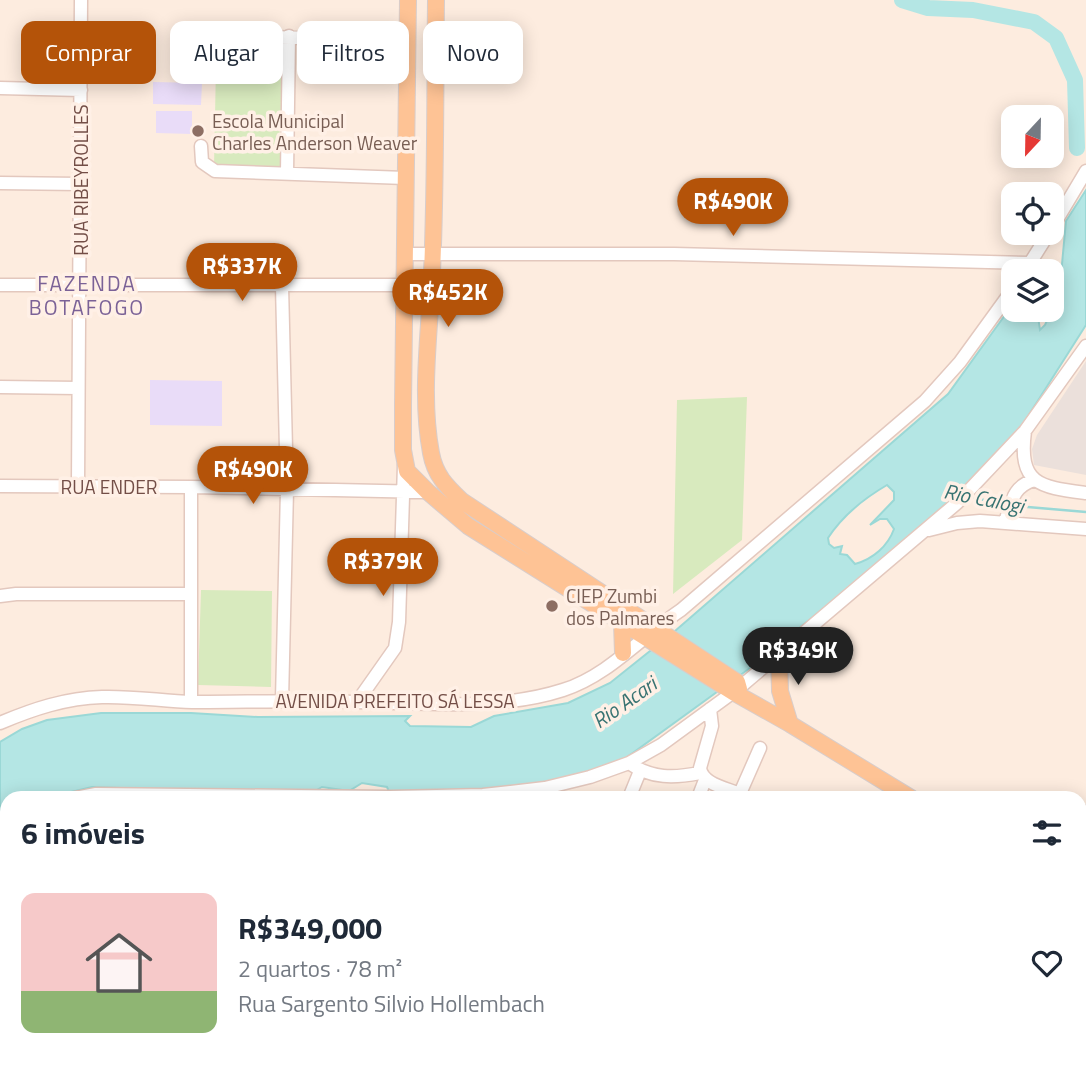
<!DOCTYPE html>
<html lang="pt">
<meta charset="utf-8">
<style>
body{margin:0;font-family:"Titillium Web",sans-serif;background:#f6f6f7;color:#1f2937;height:100vh;display:flex;flex-direction:column;font-size:26px;white-space:nowrap}
*{box-sizing:border-box;margin:0}
p{font-size:23px;color:#747a83}
.icon{flex:none;width:38px;height:38px;fill:none;stroke:currentColor;stroke-width:2;stroke-linecap:round;stroke-linejoin:round}
.map{position:relative;flex:1;overflow:hidden}
.details{position:absolute;left:0px;top:791px;width:1087px;height:275px;display:flex;flex-direction:column;background:#fff;border-radius:21px 21px 0 0;box-shadow:0 4px 18px #0003}
.details>*{flex:none}
.top-card{position:absolute;left:21px;top:21px;width:700px;height:63px;display:flex;gap:14px}
.needle{width:46px;rotate:202deg}
.fabs{position:absolute;left:1001px;top:105px;display:grid;gap:14px}
.fabs a{display:grid;place-items:center;width:63px;height:63px;border-radius:14px;background:#fff;box-shadow:0 4px 18px #0003;font-size:35px}
.price{position:absolute;translate:-50% -60px;padding:0 16px;border-radius:24px;background:#b45309;color:#fff;font-size:23px;line-height:46px;filter:drop-shadow(0 2px 4px #0008)}
.price::after{content:'';position:absolute;left:50%;top:42px;width:21px;height:16px;margin-left:-10px;background:inherit;clip-path:polygon(0 0,100% 0,50% 100%)}
.price.selected{background:#222;color:#fff}
ul{padding:0;list-style:none}
li{display:flex;align-items:center;gap:21px;height:175px;padding:0 21px}
li span{display:grid;place-items:center;flex:none;width:196px;height:140px;border-radius:14px;color:#555}
li>.icon{margin-inline-start:auto}
span .icon{width:84px;height:84px;fill:#fffc;stroke-width:1}
li b{font-size:30px}
h2{display:flex;justify-content:space-between;align-items:center;height:84px;padding:0 21px;font-size:30px}
.pill{padding:0 24px;border-radius:14px;background:#fff;box-shadow:0 4px 18px #0003;font-size:24px;line-height:63px}
.pill.selected{background:#b45309;color:#fff}
.map>svg:first-child{display:block}
.residential{fill:#f4dcce}
.industrial{fill:#ebe0db}
.education{fill:#e9dcf8}
.green{fill:#d8eabe}
.water{fill:#b4e6e4;stroke:#9ad8d6;stroke-width:2;fill-rule:evenodd}
.lines{fill:none;stroke-linecap:round;stroke-linejoin:round}
.stream{stroke:#9ad8d6;stroke-width:2.5}
.river{stroke:#b4e6e4;stroke-width:16}
.minor-casing{stroke:#e3c8be;stroke-width:15}
.major-casing{stroke:#d8cdcb;stroke-width:18}
.minor{stroke:#fff;stroke-width:12}
.major{stroke:#fec395;stroke-width:16}
.education-dot{fill:#8d6e63;stroke:#fff0e6;stroke-width:2.5}
.labels{text-anchor:middle;dominant-baseline:central;stroke-width:7;stroke-linejoin:round;paint-order:stroke}
.education-label{font-size:19px;fill:#785e54;stroke:#fff0e6;text-anchor:start}
.street-label{font-size:19px;fill:#734e47;stroke:#fff0e6}
.neighbourhood-label{font-size:21px;letter-spacing:2px;fill:#7b6297;stroke:#fff0e6}
.water-label{font-size:21px;font-style:italic;fill:#387372;stroke:#fff0e6}
</style>
<div class="map">
<svg width="1086" height="1065" viewBox="0 0 1086 1065">
<rect width="100%" height="100%" fill="#fdecdf"/>
<path class="residential" d="M0,923l7,6v130h220l4,6h-231z
M397,1059h145l38,6h-182z
M564,1059h362l-3,6h-295z"/>
<path class="industrial" d="M1086,361v114l-52,-10 -2,-16 5,-14z"/>
<path class="education" d="M221,47l56,2v15h-61l1,-12z
M153,82l49,1 -1,22 -48,-1z
M156,111h36v23l-36,-1z
M150,380l72,1v45l-72,-1z"/>
<path class="green" d="M216,65h65l4,6v96h-71z
M747,397l-5,143 -69,54 4,-194z
M201,590l71,1 -1,96 -73,-2z"/>
<path class="water" d="M1086,190v135l-68,107 -62,63 -79,70 -127,103 -127,92 -67,22 -93,13 -73,-1 -3,-7 -25,-4 -13,8 -27,-4 -7,4 -43,2 -180,-6 -46,11h-39v17l-7,3v-76l22,-13 25,-9 54,-7h90l67,4 152,-1 -5,5 5,5 61,1 23,-11 74,-13 42,-20 65,-52 273,-237 65,-90v6h24l3,20 5,-5 7,-15 9,-35 5,-54zM887,485l7,7v8l-24,25 10,-6h7l7,10c-6,17 -21,30 -39,35l-8,-9 -7,-1 2,-8 -8,2 -5,-4 -1,-6c15,-23 35,-39 59,-53z"/>
<g class="lines">
<path class="stream" d="M968,497l38,7
M1016,506l70,6"/>
<path class="river" d="M902,0l26,8 45,2 61,12 22,16 19,42 2,68"/>
<defs>
<path id="minor" d="M186,36l222,3
M0,88l81,2
M201,146l1,16 13,9 190,7
M287,172l2,-136
M0,183l80,1
M1052,228l34,-57
M404,254h270l356,9
M1025,271l24,-38
M0,285h404
M0,387l78,1
M1025,431c-7,54 15,56 61,62
M78,485l3,-485
M0,486l191,1 237,5
M191,487v215
M1005,522c7,-20 7,-35 29,-42
M929,530l28,-7 23,-2 106,8
M0,596l16,-2h173
M282,700l5,-210 -5,-204
M357,702l38,-54 4,-26 5,-157
M710,709l2,17 -12,42c2,16 26,20 40,26
M0,723c33,-14 66,-25 102,-26 30,-1 60,4 90,5 55,0 110,-2 165,0 67,1 141,9 206,-12 45,-14 79,-54 118,-80l244,-209 35,-39 53,-73
M629,763c23,16 45,15 71,10
M75,798l21,-4 294,3 93,-2 62,-7 45,-11 39,-14 32,-18 78,-57 218,-185 68,-72 61,-85
M629,798l11,-27
M698,798l7,-18
M738,798l22,-50
M0,841l7,-6
M0,890h7
M0,919l7,10
M0,947l7,-2
M0,1042l7,-15
M53,1059l5,6
M100,1059l4,6
M142,1059l5,6
M475,1059l13,6
M582,1059l49,6
M1004,1059l1,6
M6,1065l9,-6
M560,1065l9,-5 9,-1
M774,1065l4,-6
M967,1065l3,-6"/>
<path id="major" d="M408,0l-5,405v45l4,21 21,21 40,34 265,166 57,32 121,74
M436,0c-1,91 0,182 -4,272 -2,60 -12,122 -1,181 4,22 15,33 31,48l275,181 2,7
M622,624l1,29
M779,655l1,36 10,33
M1080,814l6,-1
M1080,845l6,-2"/>
</defs>
<use href="#minor" class="minor-casing"/>
<use href="#major" class="major-casing"/>
<use href="#minor" class="minor"/>
<use href="#major" class="major"/>
</g>
<g class="education-dot">
<circle cx="198" cy="131" r="7"/>
<circle cx="552" cy="606" r="7"/>
</g>
<g class="labels">
<g class="education-label">
<text x="212" y="120">Escola Municipal<tspan x="212" dy="22">Charles Anderson Weaver</tspan></text>
<text x="566" y="595">CIEP Zumbi<tspan x="566" dy="22">dos Palmares</tspan></text>
</g>
<g class="street-label">
<text transform="translate(80 180) rotate(-90)">RUA RIBEYROLLES</text>
<text x="109" y="486">RUA ENDER</text>
<text x="395" y="700">AVENIDA PREFEITO SÁ LESSA</text>
</g>
<g class="neighbourhood-label">
<text x="87" y="283">FAZENDA<tspan x="87" dy="24">BOTAFOGO</tspan></text>
</g>
<g class="water-label">
<text transform="translate(984 498) rotate(11)">Rio Calogi</text>
<text transform="translate(624 702) rotate(-35)">Rio Acari</text>
</g>
</g>
</svg>
<div class="fabs">
<a><svg class="needle" viewBox="-14 -14 28 28"><path d="M0-13l5 13h-10z" fill="#e53935"/><path d="M0 13l5-13h-10z" fill="#747a83"/></svg></a>
<a><svg class="icon" aria-label="locate" viewBox="0 0 24 24"><circle cx="12" cy="12" r="6"/><path d="M12 2v4M12 18v4M2 12h4M18 12h4"/></svg></a>
<a><svg class="icon" aria-label="layers" viewBox="0 0 24 24"><path d="M12 4l9 5-9 5-9-5zM3 14l9 5 9-5"/></svg></a>
</div>
<b class="price" style="left:733px;top:238px">R$490K</b>
<b class="price" style="left:242px;top:303px">R$337K</b>
<b class="price" style="left:448px;top:329px">R$452K</b>
<b class="price" style="left:253px;top:506px">R$490K</b>
<b class="price" style="left:383px;top:598px">R$379K</b>
<b class="price selected" style="left:798px;top:687px">R$349K</b>
<div class="top-card">
<a class="pill selected">Comprar</a>
<a class="pill">Alugar</a>
<a class="pill">Filtros</a>
<a class="pill">Novo</a>
</div>
<section class="details">
<h2>6 imóveis<svg class="icon" aria-label="filters" viewBox="0 0 24 24"><path d="M4 7h16M4 17h16"/><circle cx="9" cy="7" r="2"/><circle cx="15" cy="17" r="2"/></svg></h2>
<ul>
<li><span style="background:linear-gradient(#f6c9c9 70%,#8fb573 0)"><svg class="icon" aria-label="home" viewBox="0 0 24 24"><path d="M3 11l9-7 9 7M6 9v11h12V9"/></svg></span><div><b>R$349,000</b><p>2 quartos · 78 m²</p><p>Rua Sargento Silvio Hollembach</p></div><svg class="icon" aria-label="heart" viewBox="0 0 24 24"><path d="M12 20l-8-8c-3-5 5-10 8-4 3-6 11-1 8 4z"/></svg></li>
</ul>
</section>
</div>
